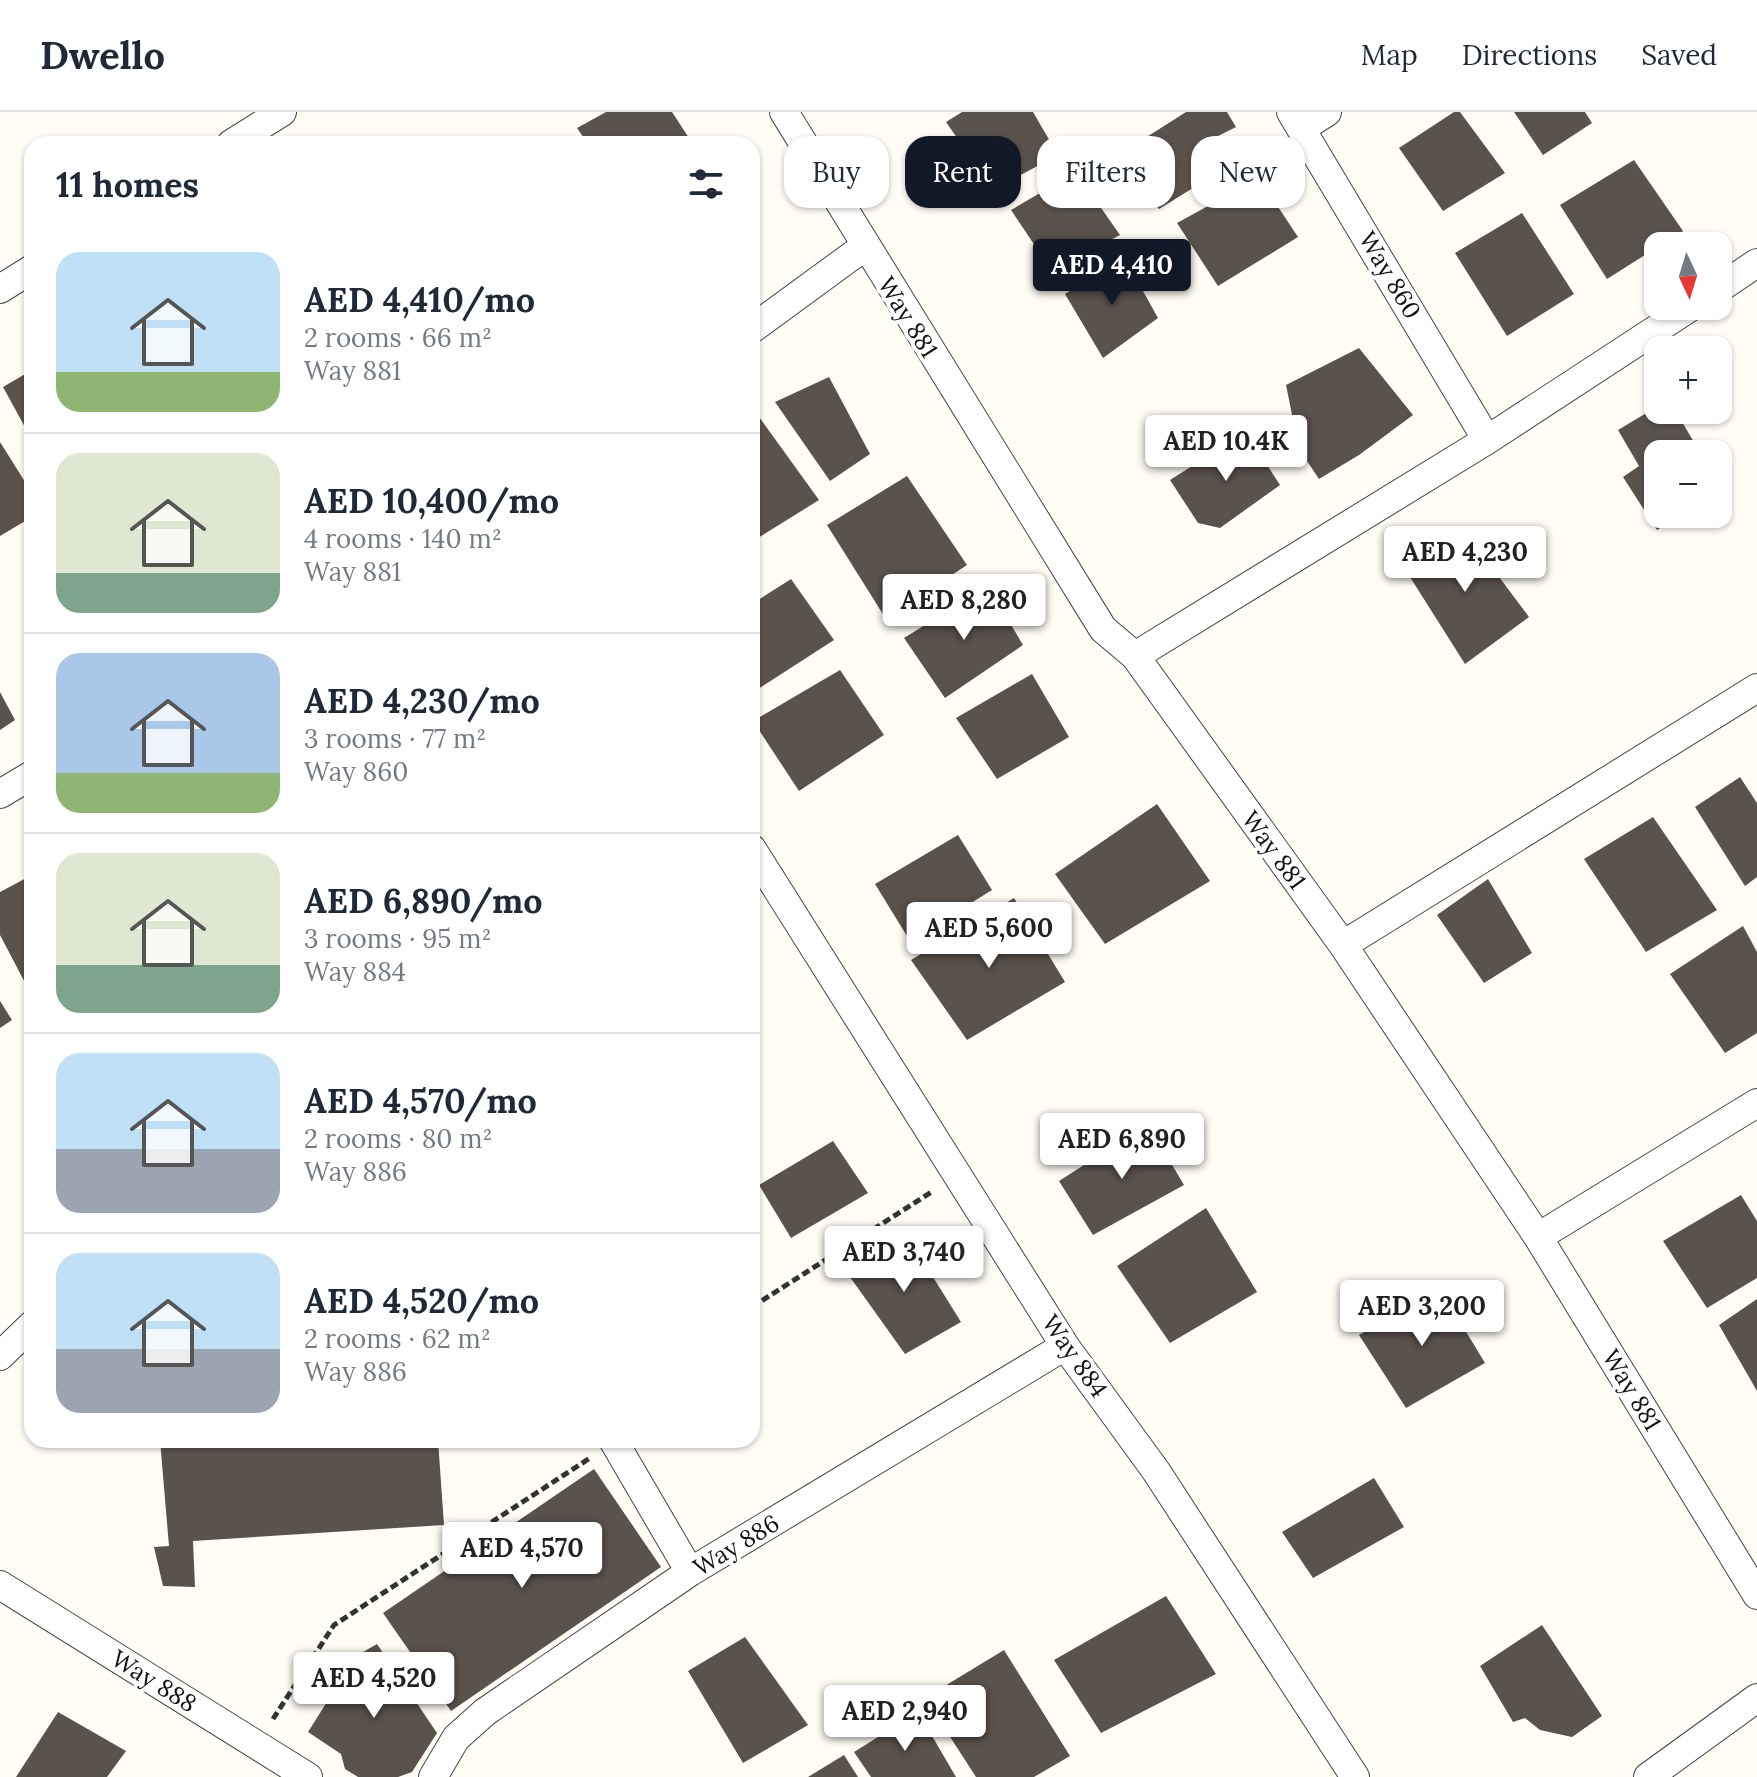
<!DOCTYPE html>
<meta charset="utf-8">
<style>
body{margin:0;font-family:Lora,serif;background:#f2f2f3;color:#1f2937;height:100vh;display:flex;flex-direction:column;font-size:30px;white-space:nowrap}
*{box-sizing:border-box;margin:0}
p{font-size:26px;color:#747a83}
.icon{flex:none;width:44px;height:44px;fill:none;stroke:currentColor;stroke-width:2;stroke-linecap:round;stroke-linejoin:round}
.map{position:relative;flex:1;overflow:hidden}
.drawer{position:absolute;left:24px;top:24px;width:736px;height:1312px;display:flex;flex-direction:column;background:#fff;border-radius:24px;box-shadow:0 2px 6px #0004}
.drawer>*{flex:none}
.hud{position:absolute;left:784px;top:24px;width:760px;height:72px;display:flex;gap:16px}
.needle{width:52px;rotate:176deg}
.fabs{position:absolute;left:1644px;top:120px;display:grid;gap:16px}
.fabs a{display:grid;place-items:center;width:88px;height:88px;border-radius:16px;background:#fff;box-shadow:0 2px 6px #0004;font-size:40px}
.price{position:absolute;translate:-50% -68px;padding:0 18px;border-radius:8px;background:#fff;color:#222;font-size:26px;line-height:52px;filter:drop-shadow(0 2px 4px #0008)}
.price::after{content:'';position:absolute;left:50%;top:48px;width:24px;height:18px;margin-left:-12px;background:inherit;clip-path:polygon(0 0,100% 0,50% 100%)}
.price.selected{background:#111827;color:#fff}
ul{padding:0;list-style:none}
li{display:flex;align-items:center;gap:24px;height:200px;padding:0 32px}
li+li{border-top:2px solid #e0e1e3}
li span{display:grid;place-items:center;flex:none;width:224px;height:160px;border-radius:24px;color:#555}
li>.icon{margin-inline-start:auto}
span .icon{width:96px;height:96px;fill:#fffc;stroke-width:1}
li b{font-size:34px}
h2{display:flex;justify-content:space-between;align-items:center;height:96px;padding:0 32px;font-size:34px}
.tag{padding:0 28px;border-radius:24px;background:#fff;box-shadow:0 2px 6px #0004;font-size:28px;line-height:72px}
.tag.selected{background:#111827;color:#fff}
header{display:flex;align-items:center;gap:48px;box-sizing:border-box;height:112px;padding:0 40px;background:#fff;border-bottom:2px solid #e0e1e3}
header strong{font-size:38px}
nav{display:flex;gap:44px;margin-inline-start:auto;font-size:28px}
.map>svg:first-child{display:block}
.building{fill:#5a524d}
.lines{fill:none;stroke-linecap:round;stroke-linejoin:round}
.minor-casing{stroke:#444;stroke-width:30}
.path{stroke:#333;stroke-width:5;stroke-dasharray:8 4;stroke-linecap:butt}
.minor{stroke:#fff;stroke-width:28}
.labels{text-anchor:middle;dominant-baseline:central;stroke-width:8;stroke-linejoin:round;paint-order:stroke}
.street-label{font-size:24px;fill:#111;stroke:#fff}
</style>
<header>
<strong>Dwello</strong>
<nav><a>Map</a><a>Directions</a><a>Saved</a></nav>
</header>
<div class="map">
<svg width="1757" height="1665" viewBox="0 0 1757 1665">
<rect width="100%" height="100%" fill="#fffdf5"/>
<path class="building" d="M606,0h66l21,32h-105l-11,-16z
M962,0h71l25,43 -65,35 -47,-68z
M1186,0h41l9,15 -18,9 17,26 -76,47 -17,-22 7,-10 -18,-30z
M1454,0h6l45,61 -62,38 -44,-63z
M1514,0h71l7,11 -49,32z
M1634,48l49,71 -76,48 -47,-74z
M1076,60l44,63 -68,36 -41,-61z
M1259,66l39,59 -80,49 -41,-63z
M1522,101l52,81 -67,42 -52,-83z
M1124,145l34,61 -55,40 -38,-64z
M1359,236l54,67 -54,40 -40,24 -20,-30 -13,-64z
M32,258v70l-29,-53z
M829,265l41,77 -40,27 -55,-79z
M1658,294v4h17l26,44h-43v60h24l-25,16 -34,-53 16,-11 -21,-36z
M752,295l67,93 -66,41 -1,-2z
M1246,320l34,53 -60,43 -22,-5 -28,-43z
M0,330l32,51v24l-32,19z
M907,364l60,89 -81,54 -59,-94z
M1461,414l68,91 -64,47 -62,-98z
M791,467l43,61 -82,53v-89z
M988,474l35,59 -78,53 -41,-60z
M840,558l44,65 -85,56 -46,-70z
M1032,562l37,63 -72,42 -41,-61z
M0,580l15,28 -15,10z
M1740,665l17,26v74l-12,9 -50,-79z
M1157,692l53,77 -105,63 -50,-70z
M1653,705l64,93 -71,42 -62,-93z
M958,723l34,55 -82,51 -35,-57z
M32,763v121l-32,-61v-43z
M1488,767l44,74 -48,30 -47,-68z
M1014,786l51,84 -98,58 -56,-80z
M1743,814l14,26v81l-32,20 -55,-79z
M0,889l12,19 -12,8z
M1148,1012l36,61 -91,50 -34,-54z
M833,1029l35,52 -77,45 -32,-53z
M1741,1083l16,26v57l-50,30 -44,-67z
M1206,1096l51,84 -87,51 -53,-77z
M905,1120l56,90 -56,32 -60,-84z
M1439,1175l46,76 -79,45 -47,-73z
M1757,1187v92l-38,-66z
M160,1328h278l6,85 -251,16 2,46 -32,-1 -9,-39 15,-1z
M594,1357l67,98 -210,144 -68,-98z
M1374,1366l30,49 -91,51 -31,-46z
M1166,1484l50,78 -115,59 -47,-73z
M1542,1513l60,91 -30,21 -32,-7 -15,-12 -12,4 -33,-56z
M745,1525l63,88 -65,38 -55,-92z
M377,1532l60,89 -25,39 -14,5h-40l-13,-8 -4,-15 -33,-22 48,-76z
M1004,1538l66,106 -36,21h-58l-51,-79z
M58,1600l68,39 -19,26h-91z
M918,1600l38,65h-85l-17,-25z
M844,1643l14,22h-50z"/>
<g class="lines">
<defs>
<path id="minor" d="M784,0l319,517 32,27 208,289 195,292 219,358
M1291,0l196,328
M1302,16l25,-16
M231,32l51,-32
M0,177l32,-20
M1718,177l39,-26
M752,217l112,-82
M1135,544l352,-216 205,-134
M0,682l32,-19
M752,737l313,497 91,125 199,306
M1343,833l414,-257
M1538,1125l219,-134
M0,1244l32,-31
M613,1328l77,132
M0,1473l308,192
M433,1665l23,-39 29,-26 205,-140 375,-226
M1648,1665l109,-79"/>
</defs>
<use href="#minor" class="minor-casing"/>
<path class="path" d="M752,1195l181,-116
M273,1607l61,-94 256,-167"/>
<use href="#minor" class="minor"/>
</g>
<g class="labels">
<g class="street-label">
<text transform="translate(1390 163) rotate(59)">Way 860</text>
<text transform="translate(908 205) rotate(58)">Way 881</text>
<text transform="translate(1274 738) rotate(54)">Way 881</text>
<text transform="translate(1075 1244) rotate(55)">Way 884</text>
<text transform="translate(1632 1278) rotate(59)">Way 881</text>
<text transform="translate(736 1433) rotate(-31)">Way 886</text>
<text transform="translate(154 1569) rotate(32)">Way 888</text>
</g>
</g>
</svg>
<div class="fabs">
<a><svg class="needle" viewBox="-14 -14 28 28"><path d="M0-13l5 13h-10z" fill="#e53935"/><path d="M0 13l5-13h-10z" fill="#747a83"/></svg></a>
<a>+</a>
<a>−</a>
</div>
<b class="price selected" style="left:1112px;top:195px">AED 4,410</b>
<b class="price" style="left:1226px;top:371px">AED 10.4K</b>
<b class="price" style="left:1465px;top:482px">AED 4,230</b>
<b class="price" style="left:964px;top:530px">AED 8,280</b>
<b class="price" style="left:989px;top:858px">AED 5,600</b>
<b class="price" style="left:1122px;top:1069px">AED 6,890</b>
<b class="price" style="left:904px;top:1182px">AED 3,740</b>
<b class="price" style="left:1422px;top:1236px">AED 3,200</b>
<b class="price" style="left:522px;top:1478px">AED 4,570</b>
<b class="price" style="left:374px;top:1608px">AED 4,520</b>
<b class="price" style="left:905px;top:1641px">AED 2,940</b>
<div class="hud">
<a class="tag">Buy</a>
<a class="tag selected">Rent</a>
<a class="tag">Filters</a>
<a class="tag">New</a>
</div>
<section class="drawer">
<h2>11 homes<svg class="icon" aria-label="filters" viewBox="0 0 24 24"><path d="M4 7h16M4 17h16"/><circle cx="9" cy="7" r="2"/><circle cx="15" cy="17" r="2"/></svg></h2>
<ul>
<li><span style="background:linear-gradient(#bfe0f5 75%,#8fb573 0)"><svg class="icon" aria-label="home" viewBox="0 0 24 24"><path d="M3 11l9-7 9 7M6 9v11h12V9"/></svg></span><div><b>AED 4,410/mo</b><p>2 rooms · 66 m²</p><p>Way 881</p></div></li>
<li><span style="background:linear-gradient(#dfe7d0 75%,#7fa58c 0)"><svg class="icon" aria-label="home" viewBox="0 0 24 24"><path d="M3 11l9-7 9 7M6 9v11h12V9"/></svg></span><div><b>AED 10,400/mo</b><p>4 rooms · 140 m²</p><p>Way 881</p></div></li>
<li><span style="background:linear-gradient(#a9c7e8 75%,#8fb573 0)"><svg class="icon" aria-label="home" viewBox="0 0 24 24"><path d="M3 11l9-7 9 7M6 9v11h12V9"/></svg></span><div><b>AED 4,230/mo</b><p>3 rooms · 77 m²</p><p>Way 860</p></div></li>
<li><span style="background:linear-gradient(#dfe7d0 70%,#7fa58c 0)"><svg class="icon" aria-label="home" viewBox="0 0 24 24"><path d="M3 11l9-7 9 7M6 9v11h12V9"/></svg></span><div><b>AED 6,890/mo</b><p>3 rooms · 95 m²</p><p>Way 884</p></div></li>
<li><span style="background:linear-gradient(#bfe0f5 60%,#9aa5b1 0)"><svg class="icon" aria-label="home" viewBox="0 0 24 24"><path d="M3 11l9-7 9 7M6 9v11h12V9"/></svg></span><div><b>AED 4,570/mo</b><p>2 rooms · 80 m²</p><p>Way 886</p></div></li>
<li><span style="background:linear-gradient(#bfe0f5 60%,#9aa5b1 0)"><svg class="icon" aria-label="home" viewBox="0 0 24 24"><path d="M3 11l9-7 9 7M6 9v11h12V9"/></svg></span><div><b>AED 4,520/mo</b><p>2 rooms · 62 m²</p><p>Way 886</p></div></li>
</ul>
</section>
</div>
